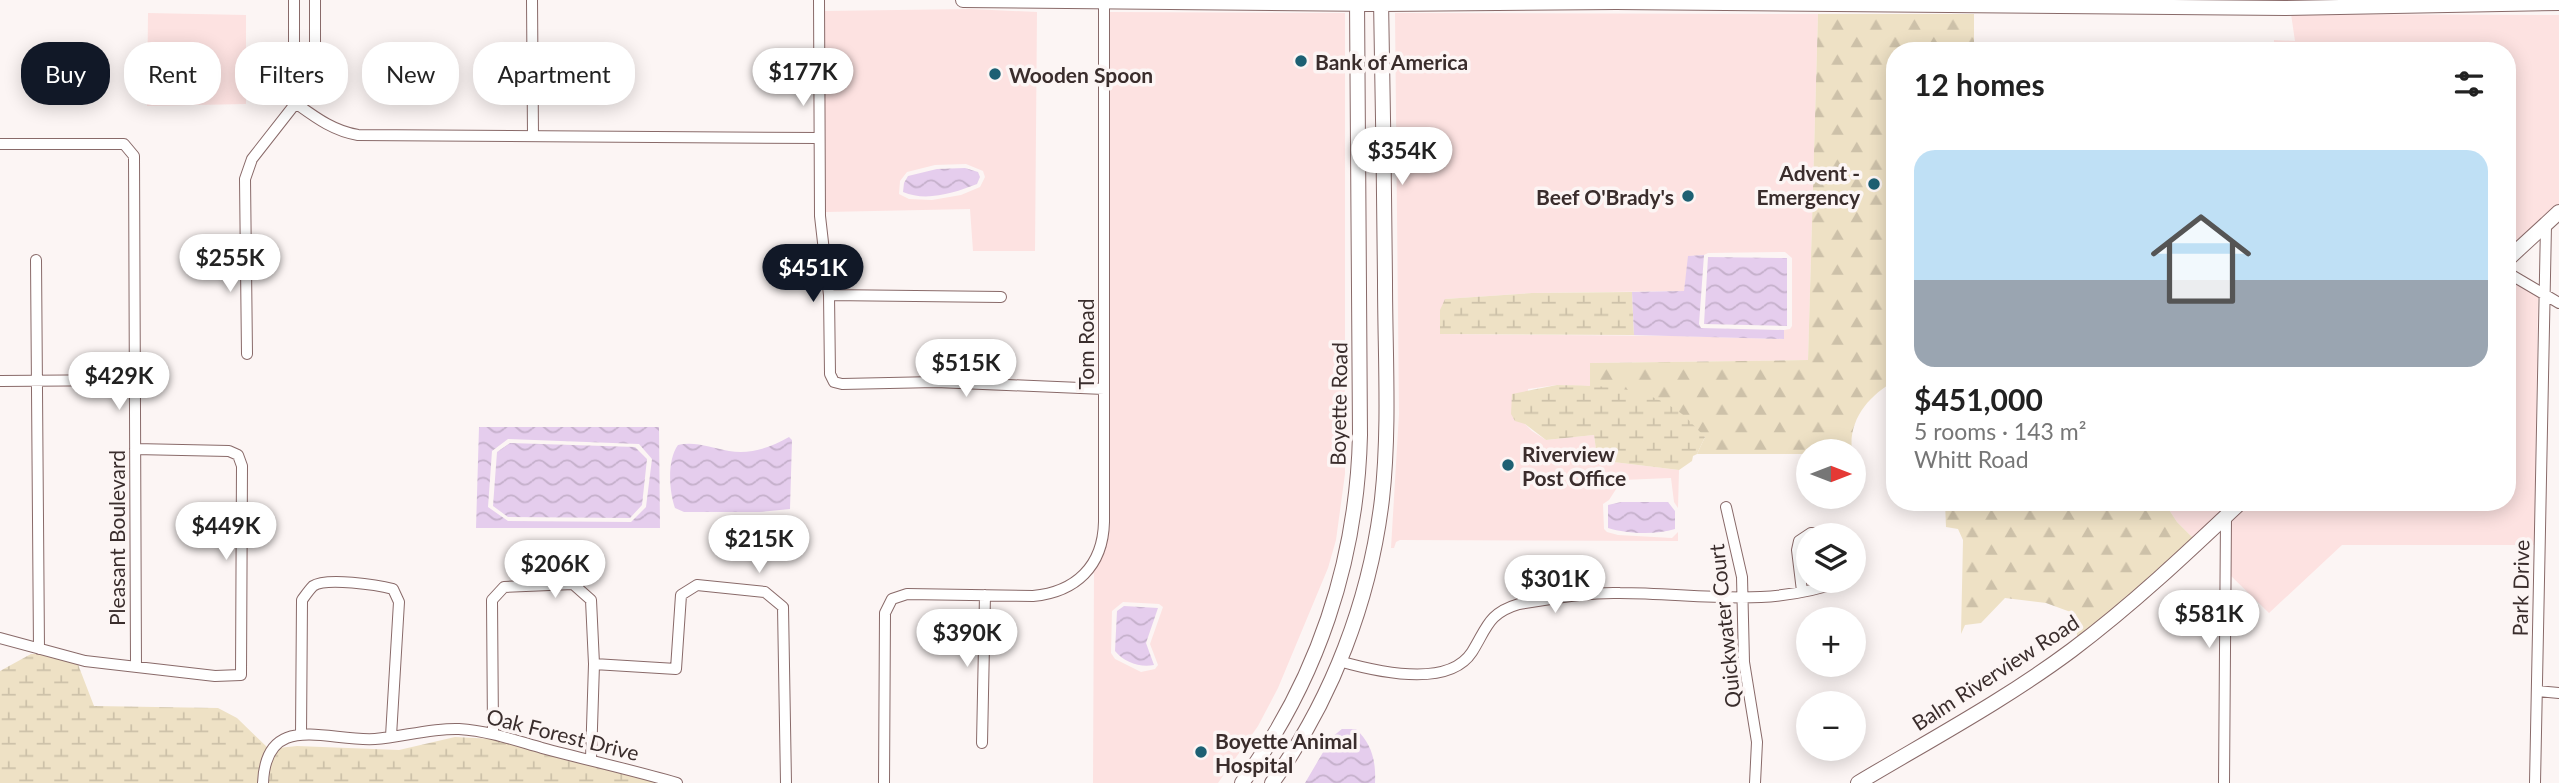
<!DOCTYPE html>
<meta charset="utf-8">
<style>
body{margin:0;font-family:Lato,sans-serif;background:#f2f2f2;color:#222;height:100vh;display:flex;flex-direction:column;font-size:26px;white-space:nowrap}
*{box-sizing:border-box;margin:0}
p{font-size:23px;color:#767676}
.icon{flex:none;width:38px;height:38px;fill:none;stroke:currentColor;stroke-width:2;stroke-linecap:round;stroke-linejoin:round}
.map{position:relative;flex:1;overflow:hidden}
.panel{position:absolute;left:1886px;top:42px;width:630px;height:469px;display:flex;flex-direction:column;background:#fff;border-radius:28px;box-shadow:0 4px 18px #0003}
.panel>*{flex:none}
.top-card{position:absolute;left:21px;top:42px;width:665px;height:63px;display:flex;gap:14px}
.needle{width:46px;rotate:90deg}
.buttons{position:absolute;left:1796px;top:439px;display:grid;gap:14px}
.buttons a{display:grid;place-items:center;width:70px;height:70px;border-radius:50%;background:#fff;box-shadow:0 4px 18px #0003;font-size:35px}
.price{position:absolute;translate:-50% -60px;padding:0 16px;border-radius:24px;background:#fff;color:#222;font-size:23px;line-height:46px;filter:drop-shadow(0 2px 4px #0008)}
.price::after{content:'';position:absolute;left:50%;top:42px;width:21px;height:16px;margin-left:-10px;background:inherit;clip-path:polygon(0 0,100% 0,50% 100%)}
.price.on{background:#111827;color:#fff}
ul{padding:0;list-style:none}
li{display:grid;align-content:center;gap:14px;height:371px;padding:0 28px}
li span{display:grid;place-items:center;height:217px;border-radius:21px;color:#555}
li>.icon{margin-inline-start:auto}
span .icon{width:126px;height:126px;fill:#fffc;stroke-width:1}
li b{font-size:30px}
h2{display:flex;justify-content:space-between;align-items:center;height:84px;padding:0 28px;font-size:30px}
.pill{padding:0 24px;border-radius:28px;background:#fff;box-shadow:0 4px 18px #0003;font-size:24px;line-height:63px}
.pill.on{background:#111827;color:#fff}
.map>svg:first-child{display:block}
.built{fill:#fde2e1;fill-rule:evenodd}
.forest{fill:url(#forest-firs)}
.wetland{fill:url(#wetland-marsh)}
.water{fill:url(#water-waves);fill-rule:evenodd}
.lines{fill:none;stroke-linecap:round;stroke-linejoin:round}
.minor-casing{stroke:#896a69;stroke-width:12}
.major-casing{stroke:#896a69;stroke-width:16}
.minor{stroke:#fff;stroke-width:10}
.major{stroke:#fff;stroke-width:14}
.poi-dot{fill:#1d6073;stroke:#fcf5f4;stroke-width:2.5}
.labels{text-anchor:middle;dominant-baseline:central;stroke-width:7;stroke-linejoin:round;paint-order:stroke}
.poi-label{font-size:21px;font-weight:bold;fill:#3a2d2c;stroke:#fcf5f4;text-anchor:start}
.street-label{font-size:21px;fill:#3a2d2c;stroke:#fcf5f4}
</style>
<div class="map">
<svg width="2559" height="783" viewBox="0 0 2559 783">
<defs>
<pattern id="forest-firs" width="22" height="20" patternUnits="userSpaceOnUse" patternTransform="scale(1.75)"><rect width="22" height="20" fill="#eee1c5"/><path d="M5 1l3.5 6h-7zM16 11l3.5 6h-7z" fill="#cdc1a9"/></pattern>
<pattern id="wetland-marsh" width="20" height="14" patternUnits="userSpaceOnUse" patternTransform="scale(1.75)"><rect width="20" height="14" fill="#eee1c5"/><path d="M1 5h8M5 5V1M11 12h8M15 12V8" fill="none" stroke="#cdc1a9"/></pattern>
<pattern id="water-waves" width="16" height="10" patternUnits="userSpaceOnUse" patternTransform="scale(1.75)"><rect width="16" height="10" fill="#e5cded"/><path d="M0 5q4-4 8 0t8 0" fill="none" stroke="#c5b0cb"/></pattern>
</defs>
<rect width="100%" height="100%" fill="#fcf5f4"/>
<path class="built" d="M971,9l66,3 -2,239h-62l-3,-42 -144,3 -2,-201zM966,164l17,7 2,6 -5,10 -19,8 -29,5 -23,-1 -10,-5 1,-13 7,-9 28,-7z
M1110,12l235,1v461l-9,66 -8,28 -50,120 -20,38 -40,57h-125l1,-212 12,-25 4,-24zM1123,602l36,2 4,3 -13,37 8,21 -3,4 -14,3 -26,-13 -4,-6 1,-42z
M148,13l98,2v89l-99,2z
M1395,13l423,1 -10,346 -218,3v23l-33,-1 -29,4 -3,35 7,7 14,9 48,-5 3,21 8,5 74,9 -1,38 -4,-6 -3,-24 -49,2 -13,20 -6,4 1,25 3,3 11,3 54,3 6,-6v9l-278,-1 -4,2 -2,6h-3l8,-134zM1785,252l7,6v68l-2,3 -6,1 -1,9 -105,-3 -238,-2 5,-35 87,-6 152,-2 5,-35 15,-1 4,-2z
M2291,14l268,1v190l-51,47v-201h-234v-11l21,1z
M2508,279l30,18 -4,248h-192l-73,68 -39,-38 1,-56 18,-17h259z
M2164,502h70l-40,37 -17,-17z"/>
<path class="forest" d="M1818,14h156v37h-79v330c-26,14 -47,39 -43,70l-44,1v2h-111l8,-17 -115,-51v-23l218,-3z
M1945,502h219l13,20 17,17 -112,97h-5l-1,-22 -30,-11 -41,-5 -24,25 -16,2 -4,9 2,-94 -5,-11 -12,-2z"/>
<path class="wetland" d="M1632,292l2,43 -194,-1v-24l5,-11 87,-6z
M1557,385c44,1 89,0 125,29 8,7 16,16 23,23l-8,17 -4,2 -1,5 -13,9 -74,-9 -8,-4 -3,-22 -48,5 -21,-16 -10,-3 -4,-7 1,-20z
M31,654h43l20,52 124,2 19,10 32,31 28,-3 102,4 56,-13 59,3 145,43h-659v-112z"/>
<path class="water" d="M937,169l28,-1 13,4 2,5 -3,7c-23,9 -51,18 -74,8l1,-9 4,-7z
M1704,255l-5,69 2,4 83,2v9l-150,-4 -2,-43 52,-1 4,-35z
M1708,257l79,1v68l-83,-2z
M479,427h180l1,101h-184zM508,439l131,5 13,15 -6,48 -15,15 -123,-1 -20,-14 4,-56z
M789,437l3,3 -2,69 -30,3h-76l-9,-4c-6,-17 -8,-48 3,-63 17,-4 34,3 51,6 22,4 42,-4 60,-14z
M510,443l125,4 12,12 -5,46 -12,13 -122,-1 -15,-11 4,-54z
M1621,502h47l7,9v18c-19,6 -47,5 -67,-1v-23z
M1124,606l34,2 -12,35 8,22c-14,3 -30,-3 -39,-14l2,-40z
M1342,729h14c16,15 20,32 19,54h-70l27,-46z"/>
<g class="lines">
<defs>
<path id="minor" d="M532,0l1,136
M819,0l1,216 9,79 1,79 4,8 8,2 94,-2 168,7
M294,102c21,15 39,29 64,33l461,3
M294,102v-102
M0,144h124l10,12 2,511
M36,260l3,389
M2508,273l51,30
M829,295l172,2
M247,354l-2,-175 7,-20 54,-69 9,-19v-71
M0,381l135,-1
M1726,507l16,70 2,85 13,80 -2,41
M1802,591l-5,-41 2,-9 12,-8 18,3
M0,638l85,23 130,15 26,-1 1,-209 -4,-11 -9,-4 -94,-2
M1339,661c35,10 109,28 133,-9 15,-24 16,-39 47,-48 33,-5 67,-12 101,-11 76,0 147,16 222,-12
M594,664l82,5 5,-74 16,-10 68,7 18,15 3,176
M2538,691l21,2
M493,732l-1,-132 12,-13 69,-3 18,16 3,64 -3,95
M301,735l1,-135c3,-4 7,-10 11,-14 13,-9 65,-1 80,3l6,13 -8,134
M982,743l3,-148
M263,783c3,-73 64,-41 112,-44 27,-2 56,-11 84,-10 30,2 55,11 83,19 45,12 90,22 135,35
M884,783l1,-170 7,-14 15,-5 126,2c43,-4 70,-30 71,-74v-520
M2224,783l2,-266
M2535,783l11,-558"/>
<path id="major" d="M963,0l418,4 235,-2 669,6 274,-5
M2508,259l51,-47
M1242,783c75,-102 115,-221 118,-348l-3,-435
M1272,783c60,-83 98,-183 110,-284 8,-72 3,-146 3,-218 -1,-94 -2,-187 -4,-281
M1858,783c72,-43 147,-83 214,-133 60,-45 114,-96 169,-148"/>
</defs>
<use href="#minor" class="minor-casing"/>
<use href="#major" class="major-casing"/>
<use href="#minor" class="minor"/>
<use href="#major" class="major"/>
</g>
<g class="poi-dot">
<circle cx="1301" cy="61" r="7"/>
<circle cx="995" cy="74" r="7"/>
<circle cx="1874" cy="184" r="7"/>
<circle cx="1688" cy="196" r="7"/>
<circle cx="1508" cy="465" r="7"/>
<circle cx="1201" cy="752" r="7"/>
</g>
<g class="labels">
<g class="poi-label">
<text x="1315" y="61">Bank of America</text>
<text x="1009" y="74">Wooden Spoon</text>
<text x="1860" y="172" text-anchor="end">Advent -<tspan x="1860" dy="24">Emergency</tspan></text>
<text x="1674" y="196" text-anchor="end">Beef O'Brady's</text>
<text x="1522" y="453">Riverview<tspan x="1522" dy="24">Post Office</tspan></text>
<text x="1215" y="740">Boyette Animal<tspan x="1215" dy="24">Hospital</tspan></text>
</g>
<g class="street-label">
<text transform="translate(1085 344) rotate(-90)">Tom Road</text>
<text transform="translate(1338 404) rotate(-89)">Boyette Road</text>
<text transform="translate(116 538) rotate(-90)">Pleasant Boulevard</text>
<text transform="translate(2520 588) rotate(-89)">Park Drive</text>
<text transform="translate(1724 626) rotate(-96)">Quickwater Court</text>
<text transform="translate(1995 672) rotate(-33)">Balm Riverview Road</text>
<text transform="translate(563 734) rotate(14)">Oak Forest Drive</text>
</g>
</g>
</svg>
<div class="buttons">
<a><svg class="needle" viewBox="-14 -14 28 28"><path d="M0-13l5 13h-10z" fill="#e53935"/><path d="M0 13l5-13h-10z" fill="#767676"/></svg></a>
<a><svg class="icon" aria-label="layers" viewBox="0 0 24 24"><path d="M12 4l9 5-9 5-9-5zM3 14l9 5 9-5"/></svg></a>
<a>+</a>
<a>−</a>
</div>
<b class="price" style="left:803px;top:108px">$177K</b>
<b class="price" style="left:1402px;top:187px">$354K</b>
<b class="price" style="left:230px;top:294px">$255K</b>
<b class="price on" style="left:813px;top:304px">$451K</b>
<b class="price" style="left:966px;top:399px">$515K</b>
<b class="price" style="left:119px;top:412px">$429K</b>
<b class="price" style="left:226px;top:562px">$449K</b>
<b class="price" style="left:759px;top:575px">$215K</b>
<b class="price" style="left:555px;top:600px">$206K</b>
<b class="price" style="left:1555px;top:615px">$301K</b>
<b class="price" style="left:2209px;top:650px">$581K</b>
<b class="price" style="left:967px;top:669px">$390K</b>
<div class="top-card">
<a class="pill on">Buy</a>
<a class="pill">Rent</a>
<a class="pill">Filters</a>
<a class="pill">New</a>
<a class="pill">Apartment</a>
</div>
<section class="panel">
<h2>12 homes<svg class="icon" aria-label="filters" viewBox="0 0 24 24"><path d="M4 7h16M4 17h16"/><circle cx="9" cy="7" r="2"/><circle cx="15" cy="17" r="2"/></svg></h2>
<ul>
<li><span style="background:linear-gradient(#bfe0f5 60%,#9aa5b1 0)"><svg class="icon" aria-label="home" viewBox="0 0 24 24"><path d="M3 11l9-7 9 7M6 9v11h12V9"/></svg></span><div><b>$451,000</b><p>5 rooms · 143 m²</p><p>Whitt Road</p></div></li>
</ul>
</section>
</div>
